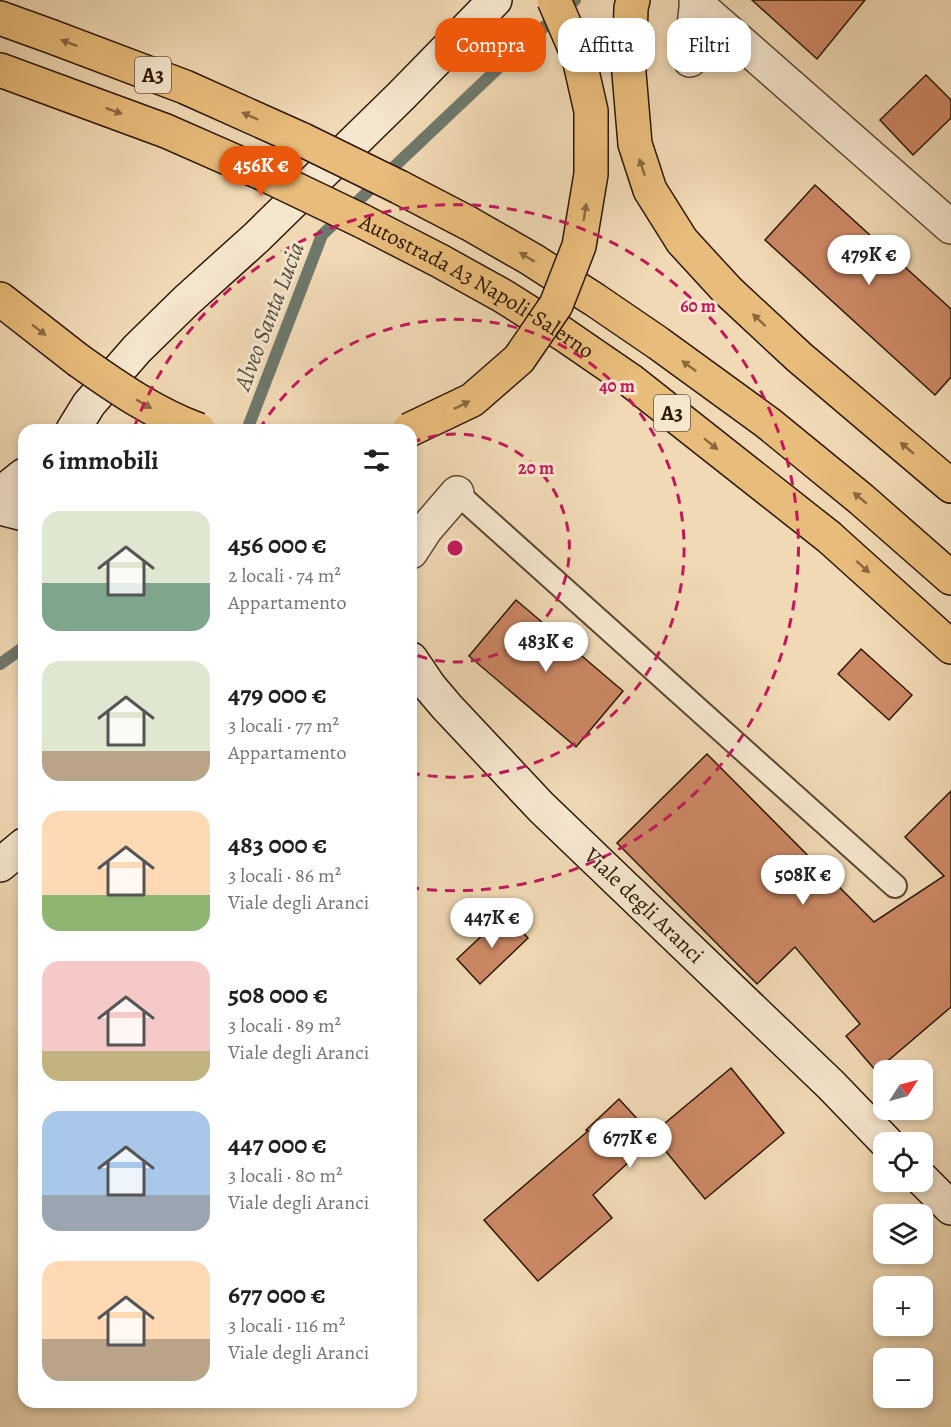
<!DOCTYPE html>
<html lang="it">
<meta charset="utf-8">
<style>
body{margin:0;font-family:Alegreya,serif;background:#f2f2f2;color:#202124;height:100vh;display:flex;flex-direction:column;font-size:22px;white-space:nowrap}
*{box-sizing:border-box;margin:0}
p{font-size:20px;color:#757577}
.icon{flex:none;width:33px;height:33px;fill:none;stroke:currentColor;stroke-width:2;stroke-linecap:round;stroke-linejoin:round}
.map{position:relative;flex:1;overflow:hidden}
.side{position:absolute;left:18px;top:424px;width:399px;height:984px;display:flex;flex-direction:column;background:#fff;border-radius:18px;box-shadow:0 3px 9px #0003}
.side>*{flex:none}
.guide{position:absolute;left:435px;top:18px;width:426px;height:54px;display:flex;gap:12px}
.needle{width:39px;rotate:54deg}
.buttons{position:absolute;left:873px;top:1060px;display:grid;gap:12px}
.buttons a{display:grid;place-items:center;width:60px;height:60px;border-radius:12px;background:#fff;box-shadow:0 3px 9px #0003;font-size:30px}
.price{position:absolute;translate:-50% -51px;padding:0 14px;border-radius:21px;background:#fff;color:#222;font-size:20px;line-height:39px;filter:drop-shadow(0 2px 3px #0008)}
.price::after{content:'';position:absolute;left:50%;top:36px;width:18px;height:14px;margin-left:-9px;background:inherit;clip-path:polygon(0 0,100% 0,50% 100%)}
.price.current{background:#ea580c;color:#fff}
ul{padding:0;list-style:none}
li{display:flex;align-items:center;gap:18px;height:150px;padding:0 24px}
li span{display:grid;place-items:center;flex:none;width:168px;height:120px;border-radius:18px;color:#555}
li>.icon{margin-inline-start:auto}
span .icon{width:72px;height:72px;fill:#fffc;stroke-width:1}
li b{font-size:26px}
h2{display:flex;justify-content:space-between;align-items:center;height:72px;padding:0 24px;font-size:26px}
.chip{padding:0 21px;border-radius:18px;background:#fff;box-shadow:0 3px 9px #0003;font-size:21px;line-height:54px}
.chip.current{background:#ea580c;color:#fff}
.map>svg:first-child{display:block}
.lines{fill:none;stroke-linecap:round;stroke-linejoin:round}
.stream{stroke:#6e786b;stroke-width:12}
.building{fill:#cc8865;stroke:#2d1604;stroke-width:1.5}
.lane-casing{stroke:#5e4730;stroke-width:26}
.street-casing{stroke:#5e4730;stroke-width:36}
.secondary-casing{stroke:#2d1604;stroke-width:36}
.highway-casing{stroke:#2d1604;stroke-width:36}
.lane{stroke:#f5e6ce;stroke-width:22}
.street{stroke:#f5e6ce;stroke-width:33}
.secondary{stroke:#f5e6ce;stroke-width:33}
.highway{stroke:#e8bc7a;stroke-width:33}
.highway-bridge-casing{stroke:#2d1604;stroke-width:36;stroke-linecap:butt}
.highway-bridge{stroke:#e8bc7a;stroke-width:33}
.oneway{fill:#8a693f}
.ring{fill:none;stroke:#c2185b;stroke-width:3;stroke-dasharray:10 8}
.labels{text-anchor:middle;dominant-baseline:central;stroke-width:6;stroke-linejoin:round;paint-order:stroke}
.shield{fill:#f5e6ce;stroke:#695441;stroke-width:1.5}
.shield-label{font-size:21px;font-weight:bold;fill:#2d1604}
.street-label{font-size:22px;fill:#2d1604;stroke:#f5e6ce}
.water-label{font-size:24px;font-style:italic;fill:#534f40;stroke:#f5e6ce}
.centre{fill:#c2185b;stroke:#f5e6ce;stroke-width:3}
.ring-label{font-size:18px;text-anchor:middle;font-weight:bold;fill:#c2185b;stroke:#f5e6ce;stroke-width:6;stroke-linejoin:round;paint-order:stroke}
</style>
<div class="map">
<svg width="951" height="1427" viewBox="0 0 951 1427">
<rect width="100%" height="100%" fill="#f0d9b4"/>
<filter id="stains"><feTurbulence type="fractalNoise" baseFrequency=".00333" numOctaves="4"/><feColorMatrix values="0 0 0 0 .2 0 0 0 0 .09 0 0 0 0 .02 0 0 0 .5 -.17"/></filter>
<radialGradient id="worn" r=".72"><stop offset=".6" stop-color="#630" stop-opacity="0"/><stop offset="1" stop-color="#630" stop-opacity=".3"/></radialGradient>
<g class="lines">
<path class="stream" d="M247,430l75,-195 190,-180 63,-55
M0,664l24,-17"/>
</g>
<path class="building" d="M752,0h113l-48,59z
M926,75l25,25v18l-38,37 -33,-35z
M815,185l136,124v68l-16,18 -170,-155z
M516,600l107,91 -47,56 -107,-91z
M861,649l51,46 -23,25 -51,-46z
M707,754l167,168 70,-46 -39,-39 46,-46v216l-75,64 -30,-35 14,-12 -65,-77 -38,37 -140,-141z
M505,914l23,24 -48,46 -23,-25z
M731,1068l53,65 -79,66 -50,-61 -62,57 19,23 -74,63 -54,-61 104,-89 -2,-1 33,-31 34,37 -1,-2z"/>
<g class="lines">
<defs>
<path id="lane" d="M457,493l438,393"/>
<path id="street" d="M696,3l255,224
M690,60l7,-60
M411,552l15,-23 31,-36"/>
<g id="secondary">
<path d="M73,430l16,-26 48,-55 49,-48 71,-64 144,-141 94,-96"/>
<path d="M0,494l24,-19"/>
<path d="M0,508l24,6"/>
<path id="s1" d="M411,659l19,28 17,20 94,100 290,278 56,58"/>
<path d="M0,865l24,-20"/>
<path d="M922,1179l29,29"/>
</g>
<g id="highway">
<path d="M633,0l-2,8 -2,65 6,71 15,46 32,51 46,50 71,66 152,129"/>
<path d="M0,18l50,18 135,51 118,53"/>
<path d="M0,70l166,61 100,44"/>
<path d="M399,187l71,37 61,35 64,41 63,43 110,80 93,76 90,79"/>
<path id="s2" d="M362,221l78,40 63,35 60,38 67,46 199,157 122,110"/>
<path d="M0,299l78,61"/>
</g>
</defs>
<use href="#lane" class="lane-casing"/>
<use href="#street" class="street-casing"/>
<use href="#secondary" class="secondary-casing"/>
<use href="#highway" class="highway-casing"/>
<use href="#lane" class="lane"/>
<use href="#street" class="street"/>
<use href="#secondary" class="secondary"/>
<use href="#highway" class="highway"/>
<defs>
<path id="highway-bridge" d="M303,140l96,47
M266,175l96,46
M78,360c38,27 77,54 121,70
M409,430l63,-30 47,-41 37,-54 23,-59 12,-72v-63l-12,-53 -25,-58"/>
</defs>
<use href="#highway-bridge" class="highway-bridge-casing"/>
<use href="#highway-bridge" class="highway-bridge"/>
</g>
<defs><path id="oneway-solid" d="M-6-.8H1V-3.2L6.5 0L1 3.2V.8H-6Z" transform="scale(1.5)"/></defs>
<g class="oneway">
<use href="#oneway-solid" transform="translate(69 43) rotate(-159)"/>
<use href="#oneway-solid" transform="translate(114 111) rotate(20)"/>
<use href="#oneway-solid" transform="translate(250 116) rotate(-156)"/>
<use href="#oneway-solid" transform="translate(642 167) rotate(-108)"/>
<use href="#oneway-solid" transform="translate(585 212) rotate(-81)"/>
<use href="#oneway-solid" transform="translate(527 257) rotate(-149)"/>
<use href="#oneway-solid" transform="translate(759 320) rotate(-137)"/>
<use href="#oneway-solid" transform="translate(39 330) rotate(38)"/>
<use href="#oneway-solid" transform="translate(689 366) rotate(-144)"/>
<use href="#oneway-solid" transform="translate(144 404) rotate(29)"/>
<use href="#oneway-solid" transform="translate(462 405) rotate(-26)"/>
<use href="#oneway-solid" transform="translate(711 444) rotate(39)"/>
<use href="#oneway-solid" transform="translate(907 448) rotate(-140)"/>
<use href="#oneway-solid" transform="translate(860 498) rotate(-140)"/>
<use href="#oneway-solid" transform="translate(863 567) rotate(42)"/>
</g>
<g class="ring">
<path d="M411 443A114 114 0 1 1 411 653"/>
<path d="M259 430A229 229 0 1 1 411 773"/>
<path d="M134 428A343 343 0 1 1 413 888"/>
</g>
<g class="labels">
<g class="shield">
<rect x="135" y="57" width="36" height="36" rx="4.5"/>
<rect x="654" y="395" width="36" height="36" rx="4.5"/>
</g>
<g class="shield-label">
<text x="153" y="75">A3</text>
<text x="672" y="413">A3</text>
</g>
<g class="street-label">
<text stroke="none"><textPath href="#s2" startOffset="132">Autostrada A3 Napoli-Salerno</textPath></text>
<text stroke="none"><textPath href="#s1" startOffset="340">Viale degli Aranci</textPath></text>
</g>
<g class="water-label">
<text transform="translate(269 316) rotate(-69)">Alveo Santa Lucia</text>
</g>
</g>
<circle cx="455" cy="548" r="9" class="centre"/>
<g class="ring-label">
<text x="698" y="312">60 m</text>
<text x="617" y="392">40 m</text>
<text x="536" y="474">20 m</text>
</g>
<rect width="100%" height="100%" filter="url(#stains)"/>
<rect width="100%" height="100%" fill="url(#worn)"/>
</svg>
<div class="buttons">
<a><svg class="needle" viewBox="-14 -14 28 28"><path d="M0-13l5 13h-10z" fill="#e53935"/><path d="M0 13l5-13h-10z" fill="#757577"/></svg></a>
<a><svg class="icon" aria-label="locate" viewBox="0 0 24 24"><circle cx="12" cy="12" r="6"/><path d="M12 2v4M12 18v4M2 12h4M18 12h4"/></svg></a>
<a><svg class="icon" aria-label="layers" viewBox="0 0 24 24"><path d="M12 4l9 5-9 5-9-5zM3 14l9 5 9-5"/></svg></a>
<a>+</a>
<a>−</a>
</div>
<b class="price current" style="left:261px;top:197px">456K €</b>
<b class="price" style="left:869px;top:286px">479K €</b>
<b class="price" style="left:546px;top:673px">483K €</b>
<b class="price" style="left:803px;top:906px">508K €</b>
<b class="price" style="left:492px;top:949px">447K €</b>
<b class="price" style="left:630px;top:1169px">677K €</b>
<div class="guide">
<a class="chip current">Compra</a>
<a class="chip">Affitta</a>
<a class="chip">Filtri</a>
</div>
<section class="side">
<h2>6 immobili<svg class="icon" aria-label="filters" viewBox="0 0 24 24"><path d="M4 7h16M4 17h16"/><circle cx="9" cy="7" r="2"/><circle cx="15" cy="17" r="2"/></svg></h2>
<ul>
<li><span style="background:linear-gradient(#dfe7d0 60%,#7fa58c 0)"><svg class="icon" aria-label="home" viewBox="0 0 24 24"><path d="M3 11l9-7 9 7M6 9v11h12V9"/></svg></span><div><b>456 000 €</b><p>2 locali · 74 m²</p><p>Appartamento</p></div></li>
<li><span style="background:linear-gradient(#dfe7d0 75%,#b9a48a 0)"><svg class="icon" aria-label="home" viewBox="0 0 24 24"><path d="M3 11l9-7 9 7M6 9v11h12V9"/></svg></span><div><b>479 000 €</b><p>3 locali · 77 m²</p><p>Appartamento</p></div></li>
<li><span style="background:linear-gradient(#ffd9b3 70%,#8fb573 0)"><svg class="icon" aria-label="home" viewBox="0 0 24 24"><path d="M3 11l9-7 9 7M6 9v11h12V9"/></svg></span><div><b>483 000 €</b><p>3 locali · 86 m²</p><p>Viale degli Aranci</p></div></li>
<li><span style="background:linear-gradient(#f6c9c9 75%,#c2b280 0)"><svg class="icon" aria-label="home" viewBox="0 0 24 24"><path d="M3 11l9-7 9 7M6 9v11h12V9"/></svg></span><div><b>508 000 €</b><p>3 locali · 89 m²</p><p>Viale degli Aranci</p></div></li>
<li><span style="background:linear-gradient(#a9c7e8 70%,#9aa5b1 0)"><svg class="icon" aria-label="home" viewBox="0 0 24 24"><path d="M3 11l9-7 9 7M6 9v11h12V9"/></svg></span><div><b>447 000 €</b><p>3 locali · 80 m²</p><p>Viale degli Aranci</p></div></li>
<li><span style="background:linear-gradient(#ffd9b3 65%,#b9a48a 0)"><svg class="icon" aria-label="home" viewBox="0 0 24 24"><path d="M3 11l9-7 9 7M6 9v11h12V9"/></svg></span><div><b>677 000 €</b><p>3 locali · 116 m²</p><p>Viale degli Aranci</p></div></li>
</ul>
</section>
</div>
